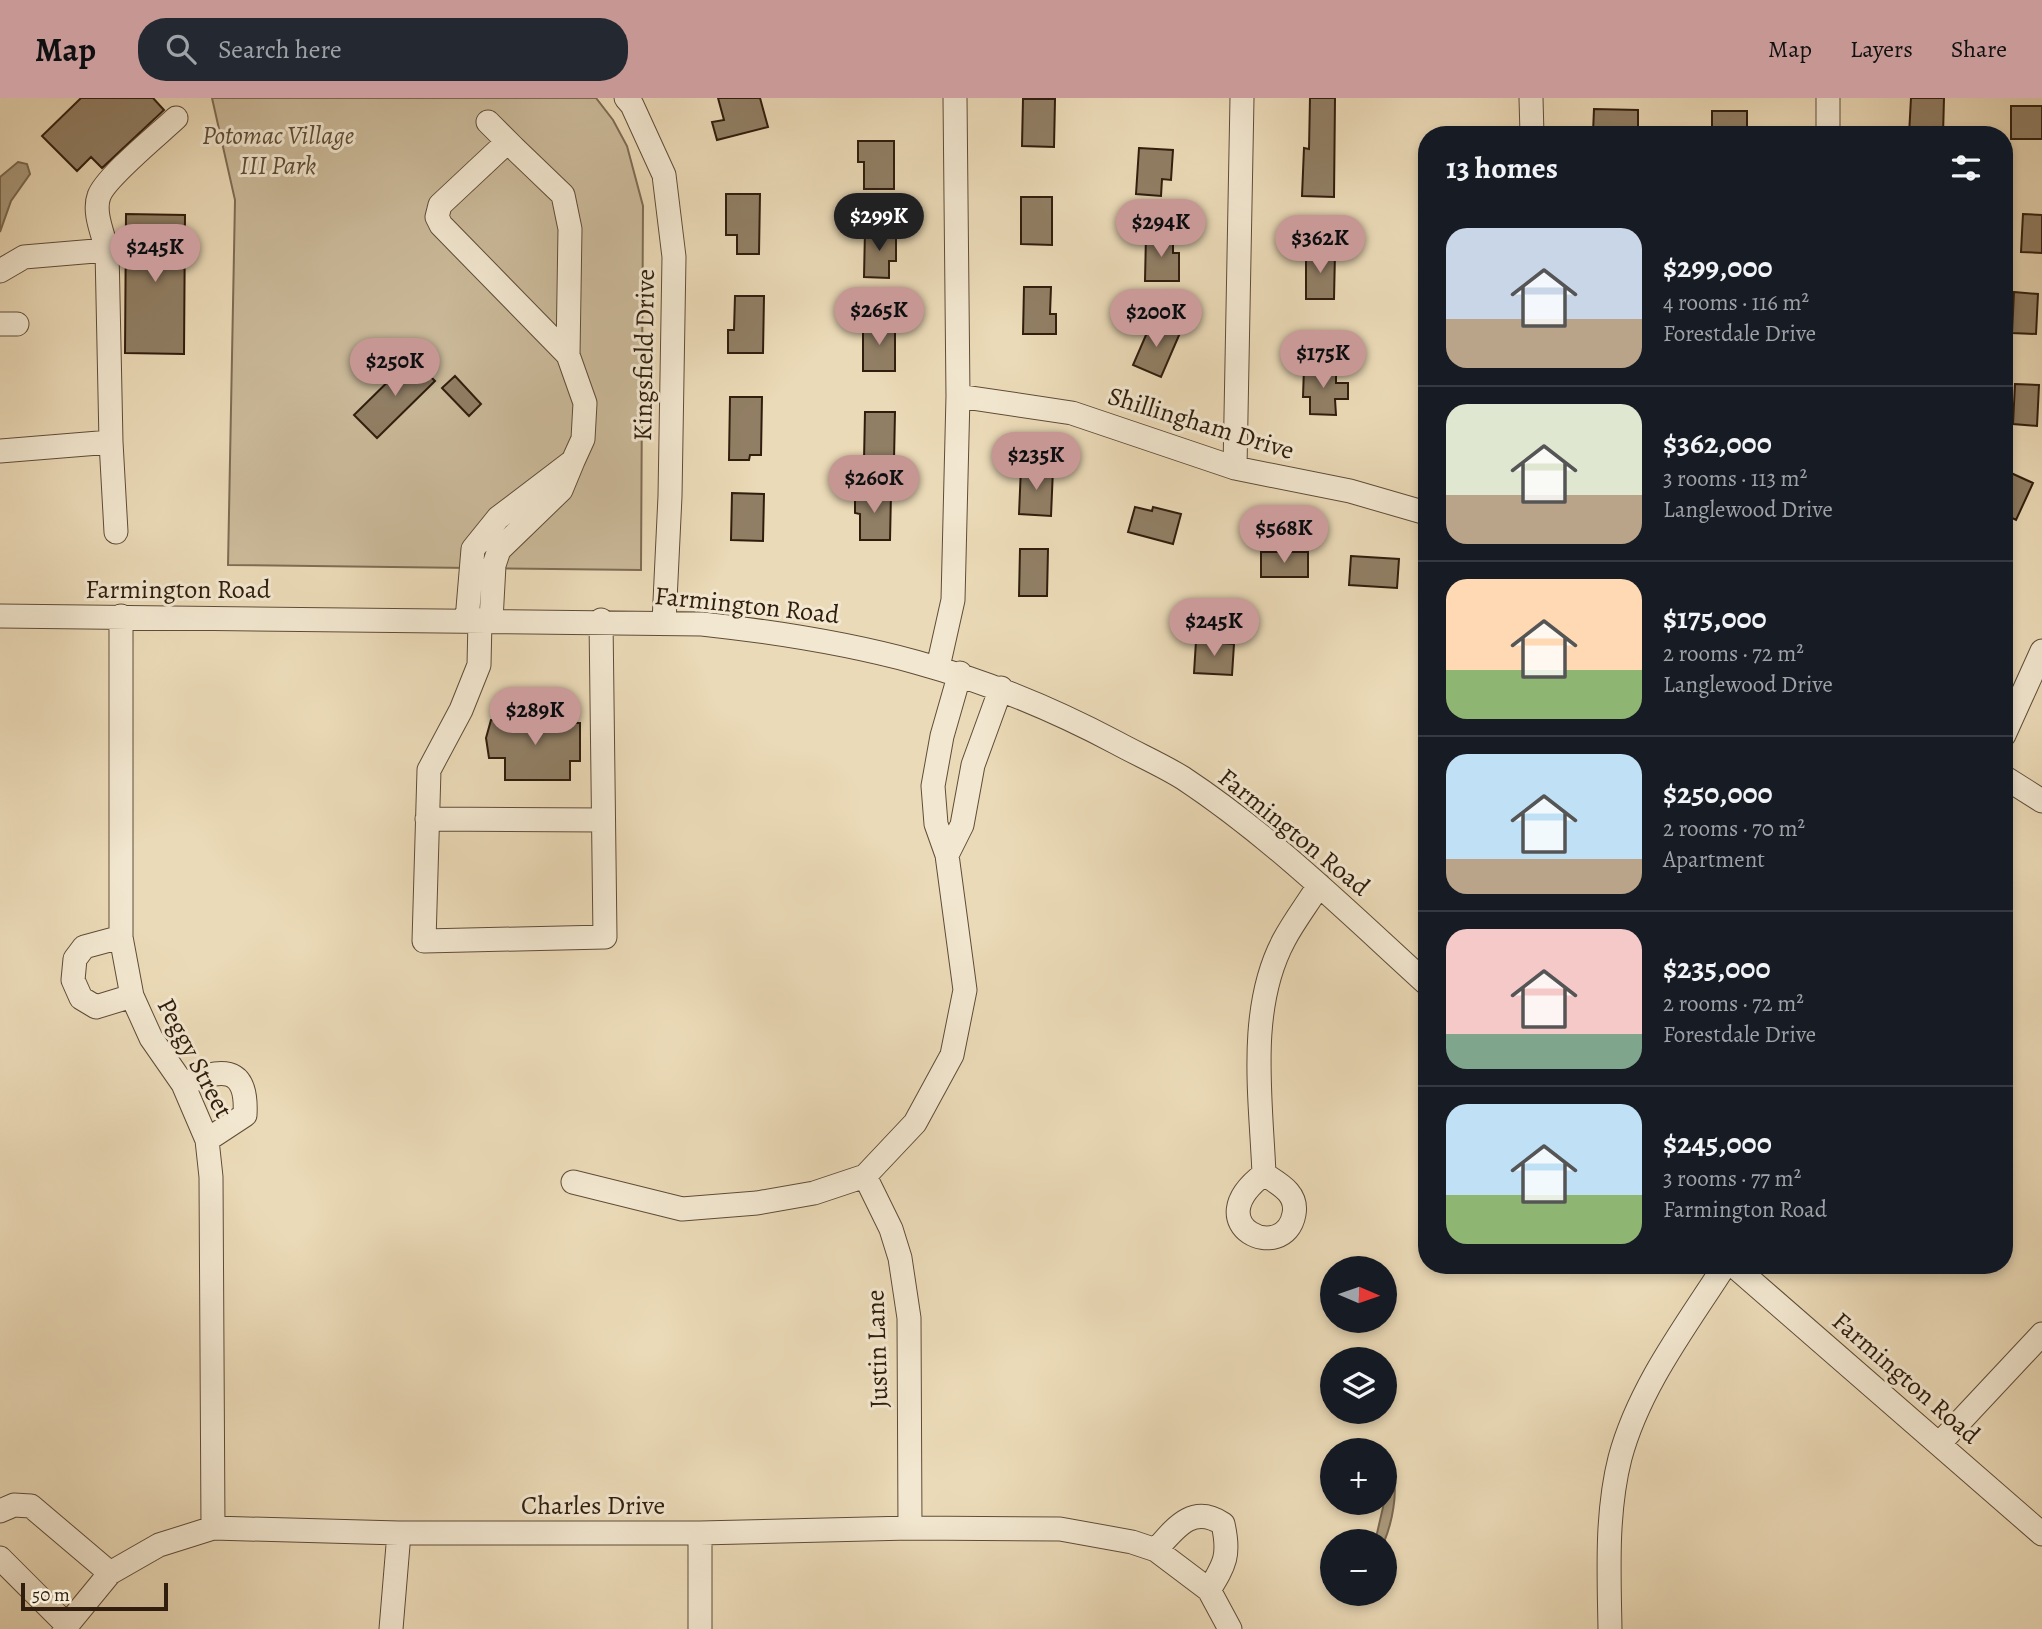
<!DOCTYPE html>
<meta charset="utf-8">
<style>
body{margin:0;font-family:Alegreya,serif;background:#242831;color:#f1f3f6;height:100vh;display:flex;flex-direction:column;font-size:26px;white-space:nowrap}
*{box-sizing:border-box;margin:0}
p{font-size:23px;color:#9ea1a6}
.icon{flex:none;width:38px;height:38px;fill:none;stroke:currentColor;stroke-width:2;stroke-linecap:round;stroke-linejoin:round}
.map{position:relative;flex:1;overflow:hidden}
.drawer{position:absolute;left:1418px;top:28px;width:595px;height:1148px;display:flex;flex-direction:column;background:#171b24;border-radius:28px;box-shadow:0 4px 10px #0003}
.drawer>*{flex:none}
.needle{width:46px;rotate:92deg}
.buttons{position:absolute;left:1320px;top:1158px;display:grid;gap:14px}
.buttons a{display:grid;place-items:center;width:77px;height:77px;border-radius:50%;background:#171b24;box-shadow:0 4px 10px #0003;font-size:35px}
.scale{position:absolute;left:21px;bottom:18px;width:147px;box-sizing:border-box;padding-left:7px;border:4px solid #301d0d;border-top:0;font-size:19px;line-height:24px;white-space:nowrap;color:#301d0d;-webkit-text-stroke:5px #f2e7d0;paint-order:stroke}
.price{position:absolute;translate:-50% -60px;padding:0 16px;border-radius:24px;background:#c59692;color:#111;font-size:23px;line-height:46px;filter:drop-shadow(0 2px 4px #0008)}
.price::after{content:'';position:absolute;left:50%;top:42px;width:21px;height:16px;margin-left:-10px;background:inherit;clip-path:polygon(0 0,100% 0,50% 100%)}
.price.active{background:#222;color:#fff}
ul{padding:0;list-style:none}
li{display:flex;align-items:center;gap:21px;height:175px;padding:0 28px}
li+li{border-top:2px solid #363941}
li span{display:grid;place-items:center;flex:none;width:196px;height:140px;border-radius:21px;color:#555}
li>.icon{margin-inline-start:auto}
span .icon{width:84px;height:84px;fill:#fffc;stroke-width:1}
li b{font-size:30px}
h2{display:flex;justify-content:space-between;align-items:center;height:84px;padding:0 28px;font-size:30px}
header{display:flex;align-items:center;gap:42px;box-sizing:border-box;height:98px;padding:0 35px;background:#c59692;color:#111}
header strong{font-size:33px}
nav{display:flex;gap:38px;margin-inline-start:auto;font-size:24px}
.search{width:490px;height:63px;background:#242831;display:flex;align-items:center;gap:18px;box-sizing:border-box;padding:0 24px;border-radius:28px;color:#9ea1a6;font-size:26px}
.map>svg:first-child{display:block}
.green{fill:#cbba9a;stroke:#7e6c54;stroke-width:2}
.water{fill:#ab9a7d;stroke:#7a6850;stroke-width:2}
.building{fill:#917f65;stroke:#301d0d;stroke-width:2}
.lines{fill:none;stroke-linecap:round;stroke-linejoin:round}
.minor-casing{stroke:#5f4c38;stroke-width:25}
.minor{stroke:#f2e7d0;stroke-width:23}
.labels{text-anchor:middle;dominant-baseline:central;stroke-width:6;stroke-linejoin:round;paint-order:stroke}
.park-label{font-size:26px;font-style:italic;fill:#5e4c37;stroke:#f2e7d0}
.street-label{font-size:26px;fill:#301d0d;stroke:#f2e7d0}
</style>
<header>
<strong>Map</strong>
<div class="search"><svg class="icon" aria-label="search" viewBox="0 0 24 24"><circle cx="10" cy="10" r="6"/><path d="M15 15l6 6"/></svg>Search here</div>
<nav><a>Map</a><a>Layers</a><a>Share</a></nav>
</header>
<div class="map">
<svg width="2042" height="1531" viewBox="0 0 2042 1531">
<rect width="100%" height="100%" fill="#ebdab7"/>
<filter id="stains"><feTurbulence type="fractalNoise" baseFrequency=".00286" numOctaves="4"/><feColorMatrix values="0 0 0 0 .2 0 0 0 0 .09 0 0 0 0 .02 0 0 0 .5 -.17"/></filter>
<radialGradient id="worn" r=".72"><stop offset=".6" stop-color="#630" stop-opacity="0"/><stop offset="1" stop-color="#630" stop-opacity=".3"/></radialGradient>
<path class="green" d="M212,0h384l17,22 14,26 16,60 -2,364 -413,-5 7,-365z"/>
<path class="water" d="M18,64l9,2 3,10 -19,27 -11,31v-55z
M1384,1370l9,5c5,20 -1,50 -9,69h-9l9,-39z"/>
<path class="building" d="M81,0h72l11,12 -62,58 -11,-11 -14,14 -35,-35z
M718,0h42l8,29 -51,13 -5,-18 12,-2z
M1310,0h25l-1,99 -32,-1 2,-48 5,1z
M1911,0h33l-1,37h-34z
M1023,1h32l-1,48 -32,-1z
M2011,8h31v33h-31z
M1594,11l44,1v25l-45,-2z
M1712,13h35v24h-35z
M858,43h36v48h-30v-27h-6z
M1139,50l34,2 -2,30 -9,-1 -1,17 -25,-2z
M726,96h34l-1,60h-22v-19h-11z
M1021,99h31v48l-31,-1z
M126,116l59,1 -1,139 -59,-1z
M2023,116l19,1v38l-21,-1z
M865,132l31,1v30h-7v17l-25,-1z
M1146,136l27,1v18h6v28h-34z
M1306,153l29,1 -1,47h-28z
M1024,189h27l-1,27h6v20h-33z
M2014,194l24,2 -2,40 -24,-1z
M735,198h29l-1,57h-35v-23h6z
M1152,223l28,12 -19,44 -28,-12z
M863,225h32v48h-32z
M412,260l23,23 -58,57 -23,-23z
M1304,269l32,1v15h12v16h-13l1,16 -26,-1v-17h-7z
M455,278l26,28 -12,12 -27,-28z
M2015,286l24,1 -2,41 -24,-2z
M730,299h32l-1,58h-11l-1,5h-20z
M865,314h30l-1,48h-30z
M1021,369l32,2 -2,47 -32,-2z
M2011,375l22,10 -17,37 -12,-6v-24z
M855,394l36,1 -1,47h-30v-26l-5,-1z
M732,395l32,1 -1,47 -32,-1z
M1135,409l17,4 1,-4 28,7 -8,30 -45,-12z
M1020,451h28l-1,47h-28z
M1261,454h47v25h-47z
M1351,458l48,3 -2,29 -48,-3z
M1196,543l38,3 -2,31 -38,-2z
M542,616l25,4v5h13v38h-10v19h-65v-22h-16l-3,-20 5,-18 29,-1z"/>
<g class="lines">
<defs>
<path id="minor" d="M626,0l6,7 32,70 10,82 -4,239 -6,126
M1531,0l1,37
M1828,0v37
M488,24l25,25
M107,152c-4,-16 -14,-38 -8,-54 6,-18 60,-62 77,-78
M0,173l24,-14 83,-7 4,192 -111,9
M0,226h17
M568,257l-127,-130 -4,-8 3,-12 64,-60 9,2 50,48 7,34 -2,126 17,48 -2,36 -10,22
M958,298l114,17 163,55 115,23 76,22
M111,344l5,90
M1235,370l7,-370
M0,518l702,8c156,17 276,45 415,119 22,12 45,22 66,35 89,59 165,134 243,205
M121,518v321l11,59 19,42 32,46 24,56 4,37 2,351
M467,522l6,-71 25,-31 75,-57 -12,29 -62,60 -5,15 -3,55
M480,522l-1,45 -18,45 -32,60 -5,171 181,-4 -4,-317
M938,569l15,-67 5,-204 -3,-298
M2004,637l38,-84
M2004,679l38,24
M427,721l176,1
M947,757l15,-30 11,-60 28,-77
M121,839l-37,10 -9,12 -2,21 8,18 15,9 36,-11
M183,986c36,-15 65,-21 62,31l-38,25
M1264,1076c-3,-75 -17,-165 20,-234 10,-19 24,-37 35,-55
M1264,1076c15,10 34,19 30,40 -9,51 -99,12 -30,-40z
M865,1078l26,53 9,29 9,60 1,210
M573,1084l109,27 75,-6 57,-10 51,-17 50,-53 37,-68 13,-65 -18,-135 -11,-31 -3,-38 9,-50 18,-63
M1733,1167l309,269
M1939,1346l103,-110
M0,1413l14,-6 17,1 79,67
M700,1435v96
M1156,1452c20,-23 37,-46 67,-26 7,31 2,40 -14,66
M0,1460l67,67
M64,1531l46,-56 49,-28 54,-17 186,5h301l210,-5 150,1 72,13 24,8 53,40 21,39
M391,1531l8,-96
M1610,1531c-1,-56 -4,-116 10,-171 19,-71 66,-132 105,-193"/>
</defs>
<use href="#minor" class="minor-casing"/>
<use href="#minor" class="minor"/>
</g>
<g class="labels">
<g class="park-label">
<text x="278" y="37">Potomac Village<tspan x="278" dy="30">III Park</tspan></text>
</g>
<g class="street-label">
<text transform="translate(644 257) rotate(-89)">Kingsfield Drive</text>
<text transform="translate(1201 325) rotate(17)">Shillingham Drive</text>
<text x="178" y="491">Farmington Road</text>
<text transform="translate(747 507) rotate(6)">Farmington Road</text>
<text transform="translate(1294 734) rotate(39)">Farmington Road</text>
<text transform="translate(195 960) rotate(62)">Peggy Street</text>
<text transform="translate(877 1251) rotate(-92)">Justin Lane</text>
<text transform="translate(1906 1280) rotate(41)">Farmington Road</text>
<text x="593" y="1407">Charles Drive</text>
</g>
</g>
<rect width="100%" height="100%" filter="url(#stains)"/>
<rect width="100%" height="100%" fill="url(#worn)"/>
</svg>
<div class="buttons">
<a><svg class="needle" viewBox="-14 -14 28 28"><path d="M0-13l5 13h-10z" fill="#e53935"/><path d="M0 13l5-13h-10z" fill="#9ea1a6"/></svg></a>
<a><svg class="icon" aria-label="layers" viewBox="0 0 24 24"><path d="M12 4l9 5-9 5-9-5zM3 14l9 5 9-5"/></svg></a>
<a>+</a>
<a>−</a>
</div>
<div class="scale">50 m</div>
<b class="price active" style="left:879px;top:155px">$299K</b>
<b class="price" style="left:1161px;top:161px">$294K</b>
<b class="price" style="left:1320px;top:177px">$362K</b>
<b class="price" style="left:155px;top:186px">$245K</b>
<b class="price" style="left:879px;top:249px">$265K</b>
<b class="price" style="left:1156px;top:251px">$200K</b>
<b class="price" style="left:1323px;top:292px">$175K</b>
<b class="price" style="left:395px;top:300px">$250K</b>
<b class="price" style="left:1036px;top:394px">$235K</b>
<b class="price" style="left:874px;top:417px">$260K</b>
<b class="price" style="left:1284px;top:467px">$568K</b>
<b class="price" style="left:1214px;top:560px">$245K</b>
<b class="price" style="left:535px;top:649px">$289K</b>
<section class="drawer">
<h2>13 homes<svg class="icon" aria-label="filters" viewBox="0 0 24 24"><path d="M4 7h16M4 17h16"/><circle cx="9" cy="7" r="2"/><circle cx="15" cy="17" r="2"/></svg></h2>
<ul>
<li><span style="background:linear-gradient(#c9d6e8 65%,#b9a48a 0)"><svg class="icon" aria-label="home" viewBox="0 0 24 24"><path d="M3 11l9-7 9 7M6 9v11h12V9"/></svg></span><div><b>$299,000</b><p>4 rooms · 116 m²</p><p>Forestdale Drive</p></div></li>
<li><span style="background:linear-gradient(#dfe7d0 65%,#b9a48a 0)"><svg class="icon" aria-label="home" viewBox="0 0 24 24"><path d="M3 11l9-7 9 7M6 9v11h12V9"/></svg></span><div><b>$362,000</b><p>3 rooms · 113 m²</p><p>Langlewood Drive</p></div></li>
<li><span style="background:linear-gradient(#ffd9b3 65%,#8fb573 0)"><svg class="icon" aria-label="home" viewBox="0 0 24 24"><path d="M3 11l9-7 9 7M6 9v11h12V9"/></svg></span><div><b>$175,000</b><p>2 rooms · 72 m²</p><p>Langlewood Drive</p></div></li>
<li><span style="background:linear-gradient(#bfe0f5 75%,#b9a48a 0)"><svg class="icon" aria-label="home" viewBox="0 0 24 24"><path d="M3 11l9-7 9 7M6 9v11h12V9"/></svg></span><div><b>$250,000</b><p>2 rooms · 70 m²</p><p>Apartment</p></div></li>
<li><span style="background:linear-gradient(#f6c9c9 75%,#7fa58c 0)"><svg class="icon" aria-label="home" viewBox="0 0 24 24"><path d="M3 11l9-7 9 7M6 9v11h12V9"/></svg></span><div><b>$235,000</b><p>2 rooms · 72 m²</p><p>Forestdale Drive</p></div></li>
<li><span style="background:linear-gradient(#bfe0f5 65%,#8fb573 0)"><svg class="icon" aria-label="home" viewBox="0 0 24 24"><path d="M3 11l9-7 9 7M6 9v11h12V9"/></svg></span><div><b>$245,000</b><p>3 rooms · 77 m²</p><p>Farmington Road</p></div></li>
</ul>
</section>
</div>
